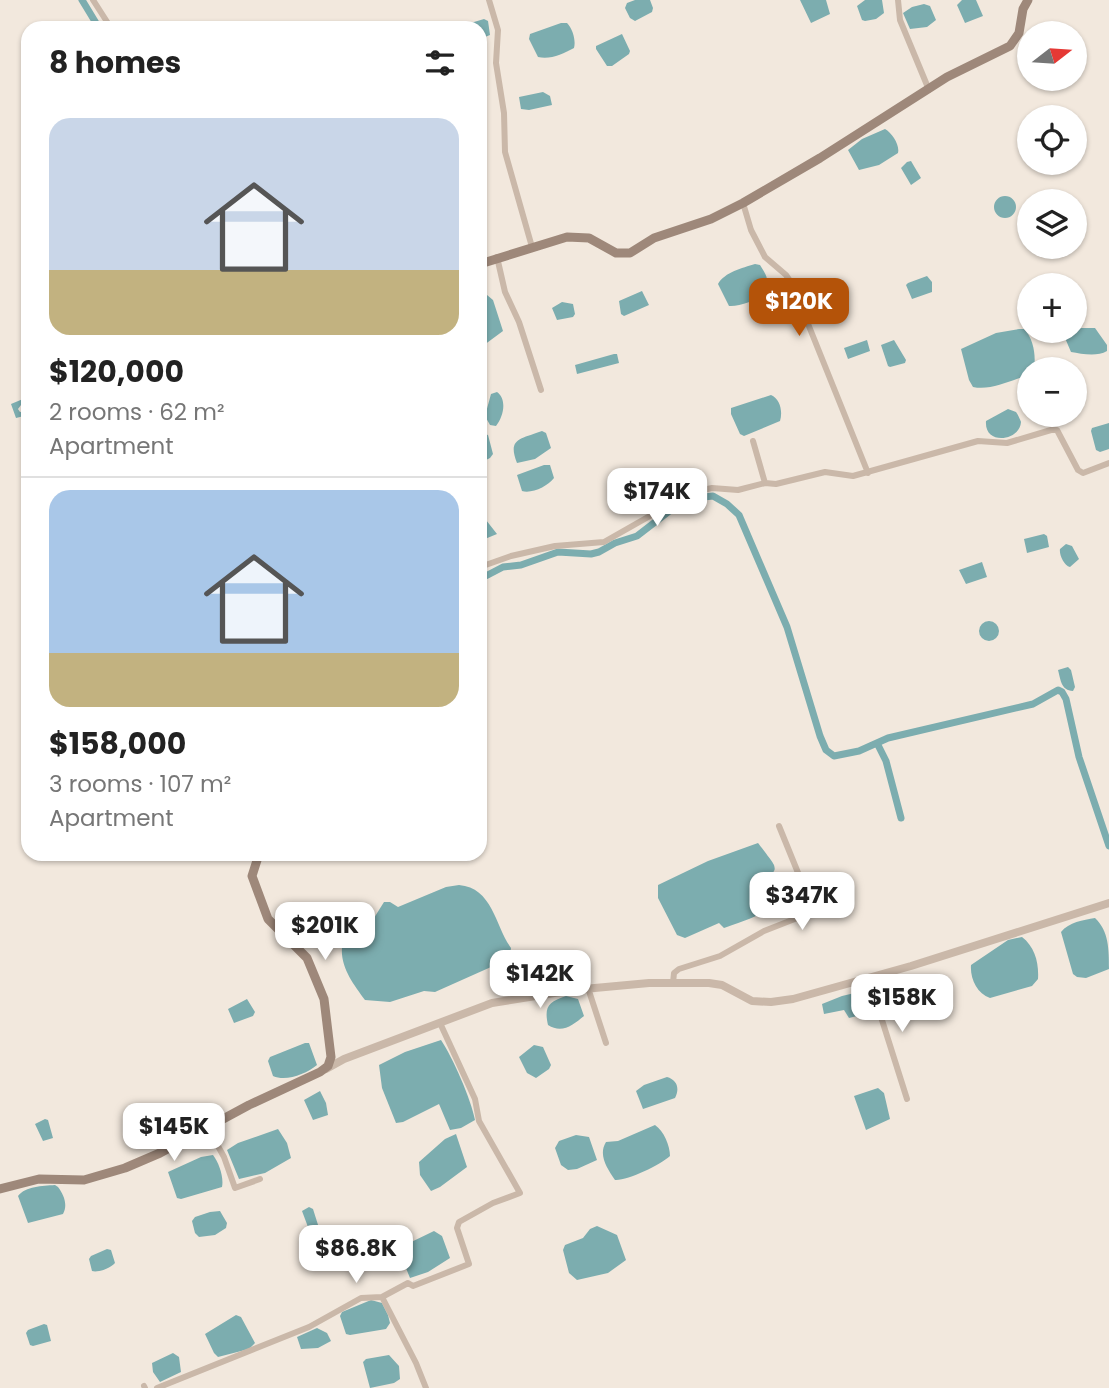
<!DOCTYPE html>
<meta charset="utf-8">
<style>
body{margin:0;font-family:Poppins,sans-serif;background:#f2f2f2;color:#222;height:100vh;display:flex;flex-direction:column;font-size:26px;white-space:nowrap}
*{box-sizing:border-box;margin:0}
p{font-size:23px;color:#767676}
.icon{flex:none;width:38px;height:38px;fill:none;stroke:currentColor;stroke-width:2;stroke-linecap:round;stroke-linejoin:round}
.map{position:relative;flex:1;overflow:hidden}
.side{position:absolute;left:21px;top:21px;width:466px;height:840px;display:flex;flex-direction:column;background:#fff;border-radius:21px;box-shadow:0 2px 5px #0004}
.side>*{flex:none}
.needle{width:46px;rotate:73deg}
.tools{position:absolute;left:1017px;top:21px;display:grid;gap:14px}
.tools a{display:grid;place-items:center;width:70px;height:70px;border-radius:50%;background:#fff;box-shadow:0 2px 5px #0004;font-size:35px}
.price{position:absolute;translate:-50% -60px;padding:0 16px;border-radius:14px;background:#fff;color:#222;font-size:23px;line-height:46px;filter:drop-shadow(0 2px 4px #0008)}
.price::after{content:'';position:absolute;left:50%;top:42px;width:21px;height:16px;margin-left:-10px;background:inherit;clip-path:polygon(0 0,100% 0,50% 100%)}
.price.current{background:#b45309;color:#fff}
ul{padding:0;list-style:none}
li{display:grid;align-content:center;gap:14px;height:371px;padding:0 28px}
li+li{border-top:2px solid #e0e0e0}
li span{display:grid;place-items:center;height:217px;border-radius:21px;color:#555}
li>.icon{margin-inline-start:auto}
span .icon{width:126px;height:126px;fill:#fffc;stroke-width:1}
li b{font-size:30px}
h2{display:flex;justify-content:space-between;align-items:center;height:84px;padding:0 28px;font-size:30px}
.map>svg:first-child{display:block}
.water{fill:#7cadaf}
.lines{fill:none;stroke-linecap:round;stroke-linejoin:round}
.canal{stroke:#7cadaf;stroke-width:7}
.minor{stroke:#cab8a9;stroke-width:6}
.tertiary{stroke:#cab8a9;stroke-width:8}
.secondary{stroke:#9e887a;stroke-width:9}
</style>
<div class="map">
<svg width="1109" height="1388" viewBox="0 0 1109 1388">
<rect width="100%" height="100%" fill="#f2e8dd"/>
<path class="water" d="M635,0h15l3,8 -1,4 -17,9 -5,-3 -5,-10 2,-5z
M800,0h26l4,14 -19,9z
M865,0h17l2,13 -8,6 -11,2 -3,-1 -5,-14z
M962,0h14l7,16 -18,7 -8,-18z
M924,4l6,2 6,14 -9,7 -17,2 -7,-16 9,-6z
M484,19l4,2 2,14 -10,4v-11h-19l3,-3z
M561,23h6c6,6 9,18 7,25 -11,6 -24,12 -36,9l-9,-18 1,-5z
M622,34l8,17 -1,3 -17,12h-5l-11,-17v-3z
M543,92l7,4 2,9 -23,5 -8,-1 -2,-12z
M885,129c7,4 15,16 13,24l-19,12 -20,5 -11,-20 14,-11z
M911,161l10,17 -10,7 -10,-17 6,-6z
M994 207a11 11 0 1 1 22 0a11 11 0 1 1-22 0Z
M755,264l5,1c3,5 7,10 7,15 3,17 -25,27 -38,26l-11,-22c7,-12 24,-16 37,-20z
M927,276l5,6v10l-20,7 -6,-14 2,-2z
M642,291l7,14 -25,11 -3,-2 -2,-13z
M487,295l6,5 10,31 -23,17v-52z
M562,302l11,2 2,10 -2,3 -16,3 -5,-12z
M1075,328h20l12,17v6c-10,6 -25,3 -36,1l-6,-14 4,-7h5z
M1019,329h5c10,10 12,27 10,40h-5v6c-18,5 -38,16 -56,12l-4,-7 -8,-31 35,-16z
M867,340l3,11 -22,8 -4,-11z
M894,340l12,20 -1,3 -15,4 -2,-1 -7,-21z
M614,354h3l2,9 -42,11 -2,-9z
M497,392c10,7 7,24 -1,34l-6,-1 -5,-9 6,-22z
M771,395c9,4 12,16 9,26l-36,15 -4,-2 -9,-20v-6z
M23,399h5v4l-7,2 -3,4 2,3 8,-2v5l-12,3 -5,-14z
M1008,409l8,3c1,1 5,9 5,10 -1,19 -37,24 -35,-1z
M1109,423v26l-9,3 -4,-2 -5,-19 1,-3z
M542,431l4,2 5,15 -16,11 -18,4c-10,-25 4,-24 25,-32z
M482,433l6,2 5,19 -3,4 -10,5v-28z
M544,465h6l4,13c-6,8 -22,16 -32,13l-5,-16z
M486,520l11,14 -17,7v-19z
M1044,534l3,2 2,11 -22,6 -3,-14z
M1066,544l6,2 7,13 -9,8c-6,-2 -11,-12 -10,-18z
M982,562l5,15 -21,7 -7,-14z
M979 631a10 10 0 1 1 20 0a10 10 0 1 1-20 0Z
M1068,667l3,3 4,17 -2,4c-12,-1 -12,-10 -15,-21z
M758,843c3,4 15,19 16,22 2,7 -1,4 -1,11 0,5 3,11 3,17 0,21 -35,28 -52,35l-5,-5 -34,15 -8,-3 -19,-37v-13l50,-24z
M459,885c34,3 36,41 52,63l-1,7 -19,12 -56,25 -11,-1 -34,11 -25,-2c-13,-18 -29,-38 -21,-62l8,-8 22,-12 10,-16h6l8,5 48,-20z
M1095,918c14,13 14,32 14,51l-23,9 -9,-1 -4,-3 -12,-42c8,-10 22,-12 34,-14z
M1022,937c13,10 17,26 16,42l-6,7 -42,12c-13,-5 -20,-19 -19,-33l37,-25z
M867,990l6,16v6l-24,6 -5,-8 -20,4 -2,-10 20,-8z
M566,996l12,3 6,17c-11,9 -22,18 -36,9 -4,-18 0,-23 18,-29z
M247,999l8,13 -2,4 -19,7 -6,-14z
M441,1040c12,18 30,59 34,80l-14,8 -11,2 -11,-26 -36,18 -7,1 -14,-35 -3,-23 26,-13z
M305,1043h4l8,22c-11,9 -31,17 -44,11l-5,-15 2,-4z
M534,1045l9,2 8,18 -2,4 -13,9 -9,-5 -8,-16z
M667,1077c10,3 13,11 8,21l-32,11 -7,-18 8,-6z
M878,1088l6,5 6,26 -24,11 -12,-34z
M320,1091l6,12 2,12 -15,5 -9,-20z
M145,1110l6,3 5,16 -1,3 -12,3 -6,-19z
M45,1119l3,1 5,18 -10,3 -8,-17z
M655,1125c9,6 15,21 15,31 -10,9 -43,25 -55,24 -8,-12 -17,-25 -9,-38l12,-1z
M278,1129l9,14 4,15 -26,15 -26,6 -12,-29 11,-7z
M456,1134l11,33 -27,20 -9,4 -11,-16 -1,-13 26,-23z
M576,1135l13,2 8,23 -20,9 -9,1 -7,-5 -6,-17 4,-7z
M213,1155c6,8 11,22 9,32l-41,12 -4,-1 -9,-26 33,-15z
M55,1185l3,2c6,8 10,18 5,27l-35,9 -10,-27c8,-10 24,-10 37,-11z
M309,1207l4,2 6,19 -7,1 -4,-2 -6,-16z
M220,1211l7,12 -1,5 -11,7 -16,2 -4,-4 -3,-12 3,-4 15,-5z
M597,1226l20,9 9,25 -18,13 -31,7 -8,-7 -6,-23 2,-5 18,-7 7,-9z
M434,1231l8,5 8,22 -22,14 -18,6 -11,-27 4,-5z
M107,1249l4,1 4,13c-4,5 -17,10 -23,8l-3,-12 2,-3z
M371,1300l11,3 6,12 2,8 -4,6 -36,6 -4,-1 -6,-18 2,-4z
M236,1315l5,2 14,26 -6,6 -31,8 -4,-4 -9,-19z
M44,1324l3,1 4,16 -18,5 -3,-1 -4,-12 2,-3z
M317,1328l10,5 4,8 -13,7 -17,1 -4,-12z
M173,1353l6,4 2,15 -21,10 -7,-10 -1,-9z
M389,1355l10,11 1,13 -6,4 -24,5 -7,-26 3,-3z"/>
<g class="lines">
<path class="canal" d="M82,0l17,28
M480,579l23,-12 18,-2 37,-13 33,2 8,-2 16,-9 22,-7 48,-37 28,-3 14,8 12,11 48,112 33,109 6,14 8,6 25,-5 29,-13 145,-34 25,-14 4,2 4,7 13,58 30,89
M877,743l9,18 15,57"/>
<path class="minor" d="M93,0l18,28
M489,0l9,30 -2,33 8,50 1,39 27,95
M898,0l2,20 29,70
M743,203l8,27 14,27 21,18 6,9 76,189
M497,257l8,35 14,30 22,68
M765,483l11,1 49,-12 28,4 125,-35 29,2 44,-13h6l21,40 5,3 26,-10
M480,567l31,-11 44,-10 49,-4 74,-42 20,-9 14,-3 26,2 27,-7 -12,-42
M869,979l38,120
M673,983l1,-10 5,-4 41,-13 44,-25 46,-18 -5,-23 -26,-64
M588,988l18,55
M208,1128l16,29 11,31 25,-9
M382,1297l34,66 10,25
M144,1386l1,2
M157,1388l152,-61 52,-29 21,-1 26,-14 5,3 56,-22 -12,-36 2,-6 34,-19 27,-10 -41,-72 -4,-22 -35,-76"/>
<path class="tertiary" d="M326,1069l18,-10 148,-56 81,-13 76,-7h60l13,2 30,16 19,1 22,-3 118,-33 198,-63"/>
<path class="secondary" d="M480,264l87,-27 22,1 27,15h14l24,-15 57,-19 32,-16 77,-45 127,-81 63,-31 9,-13 4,-24 5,-9
M0,1189l39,-10 45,1 41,-12 35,-15 89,-48 71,-33 8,-6 3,-9 -7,-58 -17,-41 -39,-39 -16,-43 7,-22"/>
</g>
</svg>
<div class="tools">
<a><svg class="needle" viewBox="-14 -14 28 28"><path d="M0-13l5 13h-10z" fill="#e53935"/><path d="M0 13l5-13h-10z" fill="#767676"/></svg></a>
<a><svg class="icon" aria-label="locate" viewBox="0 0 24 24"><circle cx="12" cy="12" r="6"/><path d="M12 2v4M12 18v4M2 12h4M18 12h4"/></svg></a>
<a><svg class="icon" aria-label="layers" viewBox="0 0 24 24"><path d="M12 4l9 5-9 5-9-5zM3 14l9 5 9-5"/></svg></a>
<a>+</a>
<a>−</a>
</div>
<b class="price current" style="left:799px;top:338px">$120K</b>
<b class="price" style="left:657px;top:528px">$174K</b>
<b class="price" style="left:802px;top:932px">$347K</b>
<b class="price" style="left:325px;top:962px">$201K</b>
<b class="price" style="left:540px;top:1010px">$142K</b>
<b class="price" style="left:902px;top:1034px">$158K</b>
<b class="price" style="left:174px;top:1163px">$145K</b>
<b class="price" style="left:356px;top:1285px">$86.8K</b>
<section class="side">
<h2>8 homes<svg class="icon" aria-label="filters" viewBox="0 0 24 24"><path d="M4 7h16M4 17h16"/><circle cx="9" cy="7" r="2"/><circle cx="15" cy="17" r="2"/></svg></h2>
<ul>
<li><span style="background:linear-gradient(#c9d6e8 70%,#c2b280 0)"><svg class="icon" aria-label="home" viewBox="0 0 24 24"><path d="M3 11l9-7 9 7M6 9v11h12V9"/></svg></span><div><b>$120,000</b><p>2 rooms · 62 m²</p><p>Apartment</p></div></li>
<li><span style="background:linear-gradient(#a9c7e8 75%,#c2b280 0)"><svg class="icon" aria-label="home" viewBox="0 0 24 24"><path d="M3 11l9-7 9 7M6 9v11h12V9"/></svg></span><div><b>$158,000</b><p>3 rooms · 107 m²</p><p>Apartment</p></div></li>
</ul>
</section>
</div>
